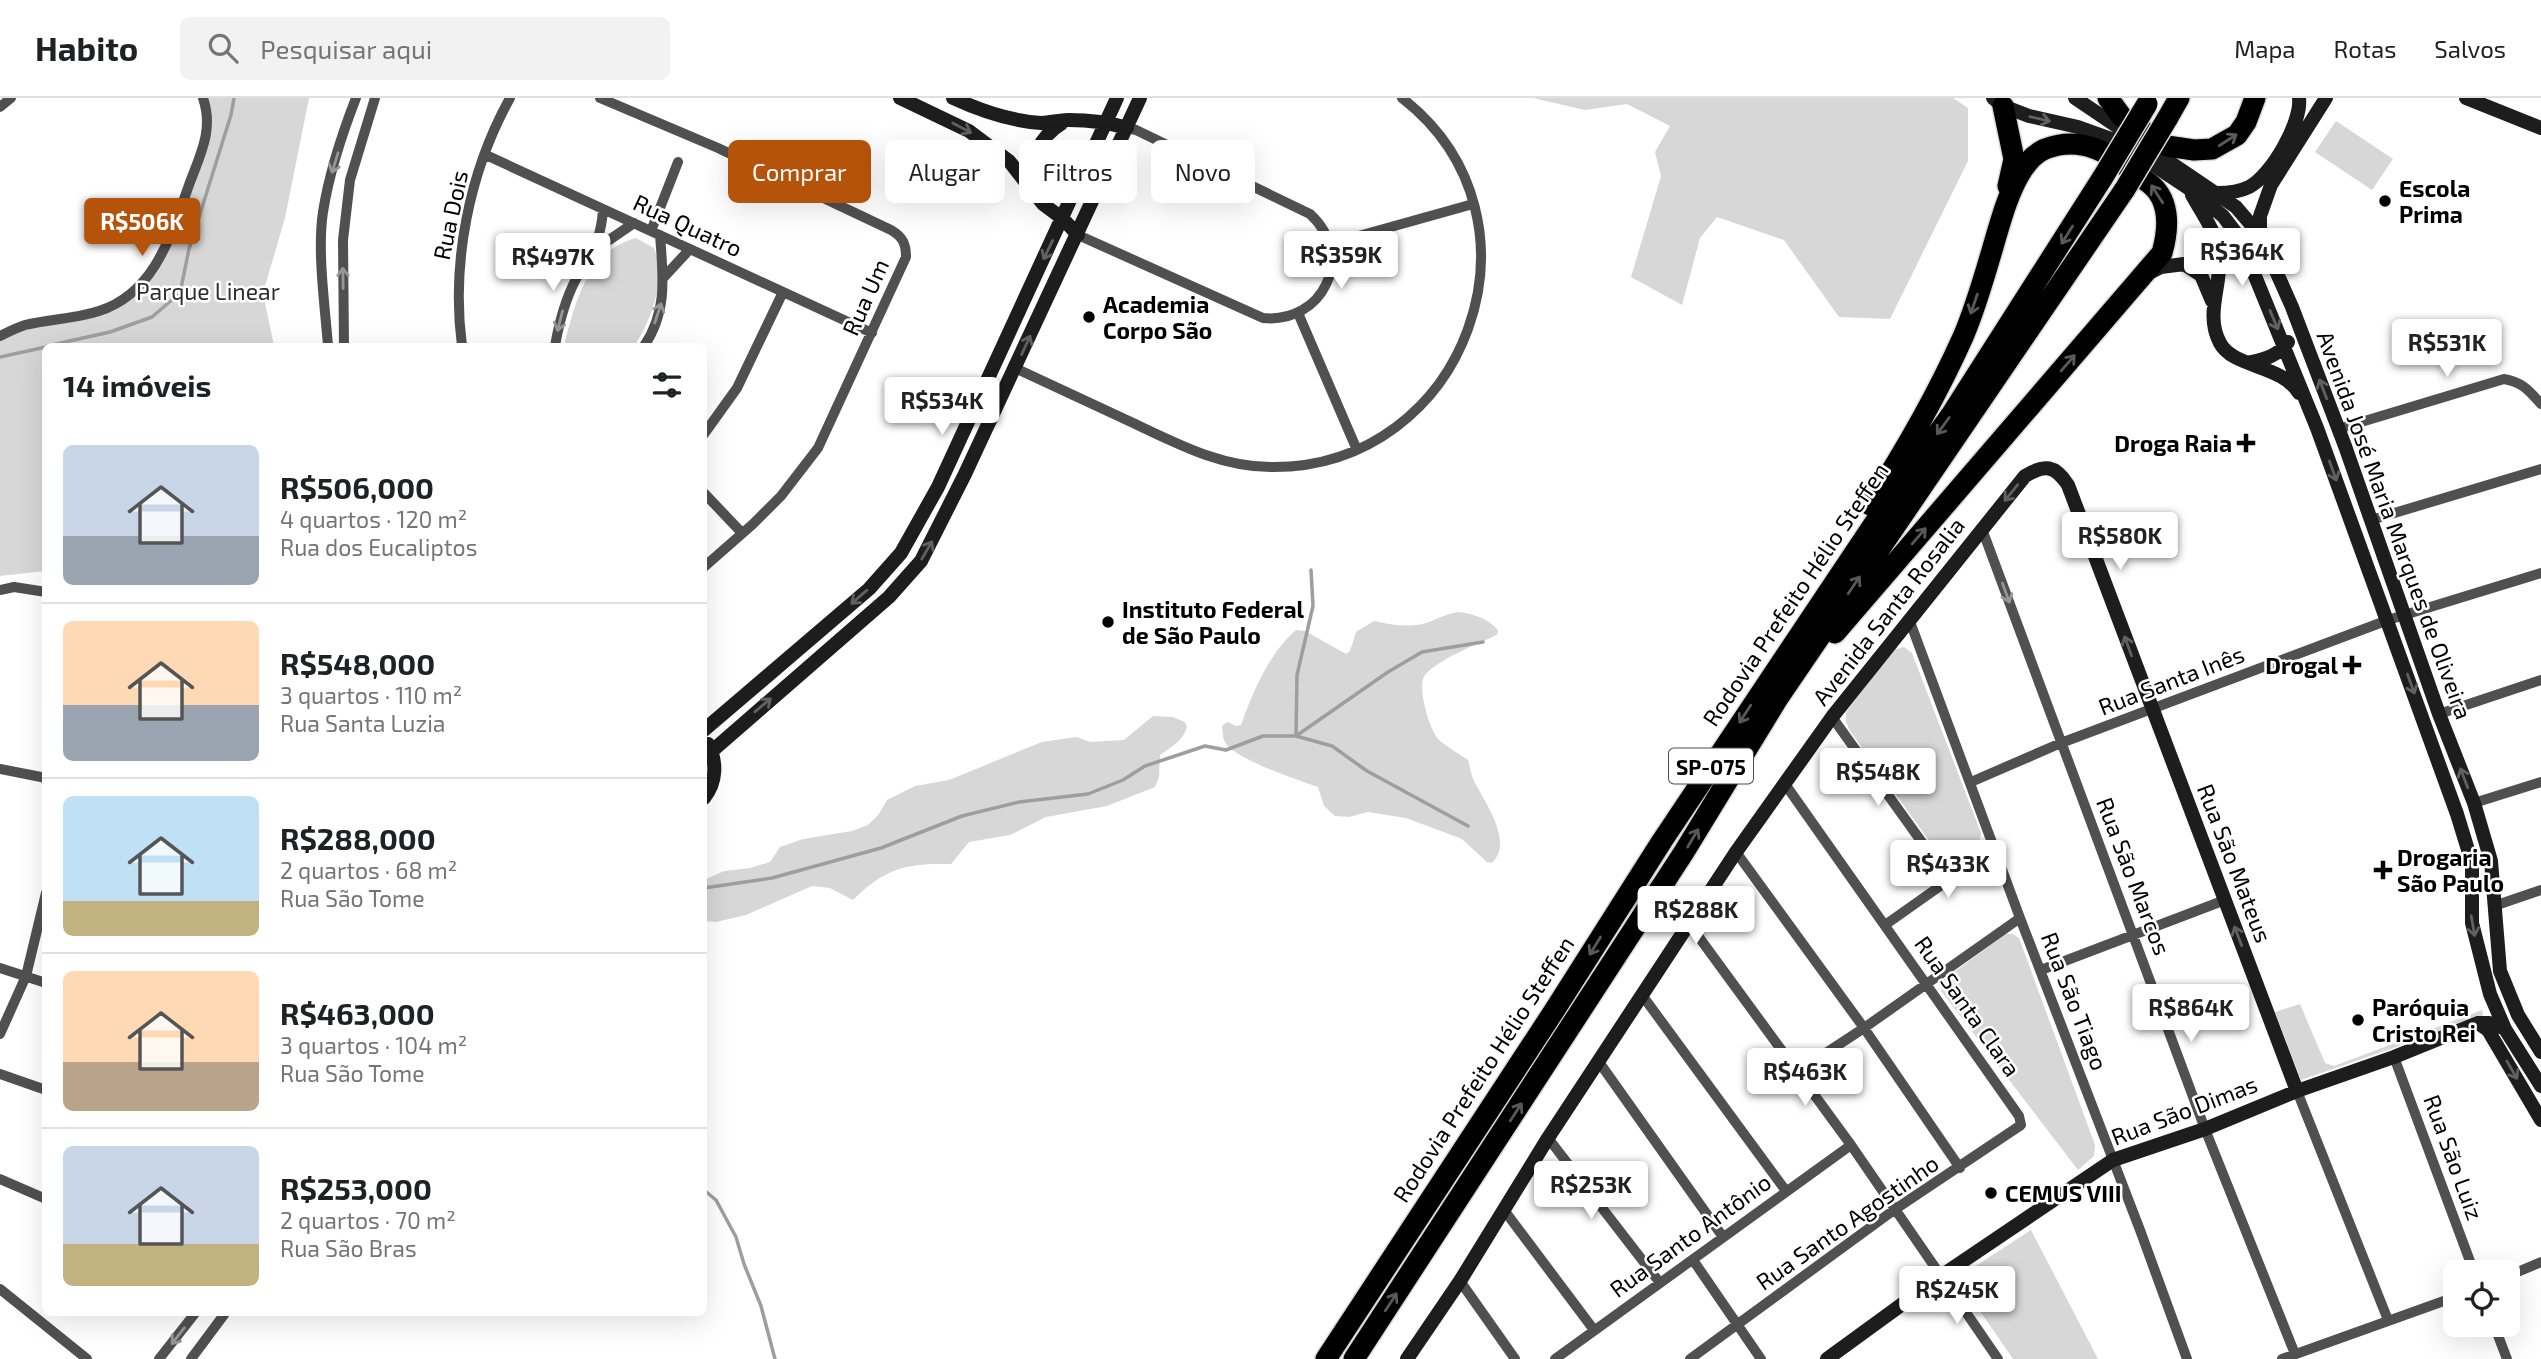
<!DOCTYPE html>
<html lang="pt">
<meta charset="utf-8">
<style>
body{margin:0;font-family:"Exo 2",sans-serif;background:#f2f2f2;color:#202124;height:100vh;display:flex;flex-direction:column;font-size:26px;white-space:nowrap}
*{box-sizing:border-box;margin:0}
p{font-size:23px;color:#757577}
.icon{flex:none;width:38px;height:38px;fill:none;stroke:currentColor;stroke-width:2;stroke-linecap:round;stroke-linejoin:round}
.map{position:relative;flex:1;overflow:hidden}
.sheet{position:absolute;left:42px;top:245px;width:665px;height:973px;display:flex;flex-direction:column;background:#fff;border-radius:10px;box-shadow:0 7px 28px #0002}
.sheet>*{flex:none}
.top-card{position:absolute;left:728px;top:42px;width:665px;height:63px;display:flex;gap:14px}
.fabs{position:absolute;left:2443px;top:1162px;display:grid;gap:14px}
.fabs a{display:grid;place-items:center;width:77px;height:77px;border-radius:10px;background:#fff;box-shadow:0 7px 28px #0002;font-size:35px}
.price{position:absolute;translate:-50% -60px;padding:0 16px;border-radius:7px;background:#fff;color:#222;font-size:23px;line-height:46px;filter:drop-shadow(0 2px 4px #0008)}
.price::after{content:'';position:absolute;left:50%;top:42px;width:21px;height:16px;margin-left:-10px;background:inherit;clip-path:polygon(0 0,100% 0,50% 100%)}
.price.active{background:#b45309;color:#fff}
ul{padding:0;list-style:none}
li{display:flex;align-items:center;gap:21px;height:175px;padding:0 21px}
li+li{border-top:2px solid #e0e0e0}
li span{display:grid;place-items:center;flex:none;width:196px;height:140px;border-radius:10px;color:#555}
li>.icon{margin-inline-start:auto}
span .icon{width:84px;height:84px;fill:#fffc;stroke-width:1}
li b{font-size:30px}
h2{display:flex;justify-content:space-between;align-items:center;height:84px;padding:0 21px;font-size:30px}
.tag{padding:0 24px;border-radius:10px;background:#fff;box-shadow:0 7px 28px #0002;font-size:24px;line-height:63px}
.tag.active{background:#b45309;color:#fff}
header{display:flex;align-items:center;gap:42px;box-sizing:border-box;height:98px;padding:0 35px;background:#fff;border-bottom:2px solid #e0e0e0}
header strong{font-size:33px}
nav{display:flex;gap:38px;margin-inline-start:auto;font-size:24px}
.search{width:490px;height:63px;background:#f2f2f2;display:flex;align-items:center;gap:18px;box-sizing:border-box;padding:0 24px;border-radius:10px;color:#757577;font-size:26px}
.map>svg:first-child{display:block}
.green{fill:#d7d7d7}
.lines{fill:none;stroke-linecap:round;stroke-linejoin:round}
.stream{stroke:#9e9e9e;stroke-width:3.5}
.highway-casing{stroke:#dbdbdb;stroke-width:24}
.street{stroke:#505050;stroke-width:10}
.secondary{stroke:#1d1d1d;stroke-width:14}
.highway{stroke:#000;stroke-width:21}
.highway-bridge-casing{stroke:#dbdbdb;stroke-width:24;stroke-linecap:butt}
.highway-bridge{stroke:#000;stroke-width:21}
.oneway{stroke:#616161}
.oneway2{stroke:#595959}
.oneway3{stroke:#969696}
.poi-dot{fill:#000;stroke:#fff;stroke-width:2.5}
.labels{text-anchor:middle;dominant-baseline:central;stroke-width:5;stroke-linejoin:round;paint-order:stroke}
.shield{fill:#fff;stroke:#4c4c4c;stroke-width:2}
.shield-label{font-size:21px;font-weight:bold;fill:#000}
.poi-label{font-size:23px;font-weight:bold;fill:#000;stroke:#fff;text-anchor:start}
.street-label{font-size:23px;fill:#000;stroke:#fff}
.park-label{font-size:23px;fill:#2e2e2e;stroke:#fff}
</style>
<header>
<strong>Habito</strong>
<div class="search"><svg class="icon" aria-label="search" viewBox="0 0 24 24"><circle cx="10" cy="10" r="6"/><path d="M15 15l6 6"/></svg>Pesquisar aqui</div>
<nav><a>Mapa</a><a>Rotas</a><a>Salvos</a></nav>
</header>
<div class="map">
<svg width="2541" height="1261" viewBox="0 0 2541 1261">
<rect width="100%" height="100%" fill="#fff"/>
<path class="green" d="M205,0h104l-24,120 -22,75 11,53h-228l-1,225 -45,5v-236l25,-11 76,-14 52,-39 56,-138z
M1533,0h420l15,10v53l-78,158 -51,-2 -55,-77 -67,-23 -17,21 -18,67 -51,-28 30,-101 -6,-24 15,-26 -43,-22 -42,6z
M2336,23l57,38 -21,31 -57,-38z
M636,140l18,10c2,7 6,15 6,23 -1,24 -12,56 -26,75h-70c11,-43 23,-95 72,-108z
M1458,514c16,2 29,6 40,18l-1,5c-18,8 -60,25 -72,40 -9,11 5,58 15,66 9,7 19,13 28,19 2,7 3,15 6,21 11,22 40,60 18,82l-5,-1 -25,-23 -56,-21 -38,-6 -19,5 -14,-1 -11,-10 -6,-19c-21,-7 -76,-26 -90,-41 -6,-6 -5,-13 -6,-20l5,-4 9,4 5,-1c11,-32 29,-73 55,-95l9,1 41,23 4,-3 6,-19 18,-11c18,4 34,7 52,2 11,-4 20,-9 32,-11z
M1904,549l8,6 69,180 -2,13 -16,15 -8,3 -12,-4 -93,-129 -4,-9v-10l47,-62z
M1153,618l20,1 12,5 2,5c-4,14 -16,20 -27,28l-1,22 -4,10 -48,19 -61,11 -36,18 -41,7 -18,22c-45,-1 -66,4 -98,36l-23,-12 -18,-2 -66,29 -30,7 -12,-1v-41l20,-9 26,-3 20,-6 10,-15 23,-8 49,-8 16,-6 11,-11 8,-14 28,-14 34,-6 93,-38 34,-5 15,5 33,-2z
M2006,836h7l6,4 76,207 -1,11 -16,14 -137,-179 2,-11z
M2300,906l25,59 9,3 148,-56 1,7 -182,63 -26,-68z
M2031,1132l67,129h-85l-51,-74 3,-12z"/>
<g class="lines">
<path class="stream" d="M47,248l63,-14 42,-15 28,-24 9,-44 42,-134 3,-17
M0,259l46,-10
M1296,638l92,-64 34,-20 61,-10
M1296,638l1,-61 16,-69 -2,-36
M704,790l68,-10 109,-30 81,-32 57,-14 69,-8 35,-14 22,-14 60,-20 21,4 37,-14h33l36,10 35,25 101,55
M704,1092l12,10 20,37 8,27 17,42 14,53"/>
<defs>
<path id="highway" d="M2108,0l14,19 45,29 27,4 18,-1 25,-14 9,-13 9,-24
M2003,8l11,53 -6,27
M2167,21l12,-21
M1835,535l327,-380c7,-25 9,-56 -16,-72 -32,-23 -59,-48 -101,-32 -24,10 -37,48 -44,71 -12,39 -22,80 -38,117 -26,58 -58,114 -93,168
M1326,1261l228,-348 108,-170 230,-344 61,-85 150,-235
M1354,1261l330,-507 94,-154 347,-509"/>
</defs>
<use href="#highway" class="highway-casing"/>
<path class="street" d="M600,0l118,50 173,82c12,7 15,14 15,27l-88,191 -37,48 -28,28 -49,43
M0,9l11,-9
M486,57l386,178
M651,133l27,-69
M1078,137l185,83c60,6 93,-62 47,-104l-174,-84 -9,-2
M1330,146l143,-40
M593,153l41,-28
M664,179l26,-28
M1298,215l59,137
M0,238c8,-4 16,-8 25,-11 24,-6 50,-6 74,-14 56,-18 72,-76 90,-126 11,-30 25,-55 14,-87
M328,248c-3,-40 -11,-95 -5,-134 6,-38 19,-78 33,-114
M344,248l-1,-106 7,-60 25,-82
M462,248c-11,-83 7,-174 48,-248
M555,248c4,-23 10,-46 21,-67 15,-29 25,-36 27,-70
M644,248c24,-35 19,-71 16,-111
M1015,270c39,18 77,36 116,54 45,21 89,45 140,45 195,2 287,-248 131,-369
M2338,331l166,-50c18,3 25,11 37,25
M704,336l33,-46 46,-96
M704,395l38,40
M2371,422l170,-51
M1982,431l223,600 90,225
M0,492l14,-3 32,5
M1909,521l111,299 120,312 47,129
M2439,616l102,-34
M1832,619l117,163
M0,671l46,9
M1971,684l90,-39 327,-123 153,-47
M2474,705l67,-21
M1736,754l128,176 96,140
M2494,808l47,-16
M1690,827l161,220 147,214
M1885,827l109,-77
M0,870l46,15
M2041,872l184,-70
M1642,897l144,196
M0,936l26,-58 20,-83
M2394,959l80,215
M1599,964l124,175
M1797,974l67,-44 156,-110
M0,976l46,16
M2297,993l91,229
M1548,1040l112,145
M0,1081l46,20
M1504,1112l90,120
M1693,1162l68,99
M2508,1178l33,-14
M1460,1183l55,78
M0,1191l87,70
M2494,1227l13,34
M159,1261l37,-47
M191,1261l35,-47
M1555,1261l296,-214
M1690,1261l204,-149 127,-85 -2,-9 -234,-332
M2282,1261l173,-62"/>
<path class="secondary" d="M900,0l69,33 40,30 34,43 20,15 15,16
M953,0c28,13 57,23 88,25 9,0 18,-3 27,-3 20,0 40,2 59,8
M1993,0l10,8 26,10 49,11 39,14 71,47 35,28 13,17 8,16 73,179 140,386 15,49v60l18,71 15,35 36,57
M2075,0l161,109 24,28 32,72 53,139 94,268 35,89 17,58 9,110 18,44 23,37
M2466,0l75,30
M1030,88c2,-28 8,-48 32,-63
M2217,95c11,0 22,-1 32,-6 22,-11 53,-65 50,-89
M2192,97c9,17 25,38 27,58 4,30 -15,61 1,90 13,25 61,21 79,50
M2260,137v-19l11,-31 55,-87
M2147,176l14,-7 23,-3 17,11 11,26
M2251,264c15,-3 28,-7 37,-20
M704,632l165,-141 32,-36 37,-66 179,-389
M712,653l177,-154 32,-36 44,-87 175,-376
M704,700c13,-16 13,-37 4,-54
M2478,925l10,7 53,90
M1407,1261l53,-78 88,-143 188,-286 96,-135 193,-241c20,-12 30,-11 43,9l229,606
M1827,1261l114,-83 172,-116 92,-31 92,-38 97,-34 84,-34h11l15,5"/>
<use href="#highway" class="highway"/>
<defs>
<path id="highway-bridge" d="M2103,79l44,-73
M2125,91l42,-70"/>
</defs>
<use href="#highway-bridge" class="highway-bridge-casing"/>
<use href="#highway-bridge" class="highway-bridge"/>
</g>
<defs><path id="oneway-shaft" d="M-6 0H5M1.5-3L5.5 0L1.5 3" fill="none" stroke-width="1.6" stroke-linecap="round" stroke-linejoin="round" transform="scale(1.75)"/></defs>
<g class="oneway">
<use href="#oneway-shaft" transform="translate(2040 21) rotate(13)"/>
<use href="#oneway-shaft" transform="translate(962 30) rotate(28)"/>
<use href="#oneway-shaft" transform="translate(1048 152) rotate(116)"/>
<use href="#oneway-shaft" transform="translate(2274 222) rotate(67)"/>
<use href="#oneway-shaft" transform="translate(1026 247) rotate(-65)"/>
<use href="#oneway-shaft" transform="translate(2323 291) rotate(-111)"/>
<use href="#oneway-shaft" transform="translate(2333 373) rotate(70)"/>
<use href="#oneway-shaft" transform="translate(2011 395) rotate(129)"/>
<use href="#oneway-shaft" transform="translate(927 452) rotate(-60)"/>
<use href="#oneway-shaft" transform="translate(859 499) rotate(139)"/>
<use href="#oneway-shaft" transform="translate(2128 548) rotate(-110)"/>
<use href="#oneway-shaft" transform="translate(2411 586) rotate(70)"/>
<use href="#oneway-shaft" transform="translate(763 607) rotate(-40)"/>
<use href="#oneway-shaft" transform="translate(2464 680) rotate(-111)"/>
<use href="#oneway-shaft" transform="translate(2473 828) rotate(80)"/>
<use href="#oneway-shaft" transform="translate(2238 838) rotate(-111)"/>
<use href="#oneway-shaft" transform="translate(2512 972) rotate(60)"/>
</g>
<g class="oneway2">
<use href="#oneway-shaft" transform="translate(2228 42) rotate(-33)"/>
<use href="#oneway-shaft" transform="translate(2157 96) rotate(-123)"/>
<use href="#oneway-shaft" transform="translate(2067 137) rotate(122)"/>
<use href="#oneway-shaft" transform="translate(1974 206) rotate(109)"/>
<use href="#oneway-shaft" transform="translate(2068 265) rotate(-49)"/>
<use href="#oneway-shaft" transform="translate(1943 328) rotate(126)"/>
<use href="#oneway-shaft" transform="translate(1919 438) rotate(-49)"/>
<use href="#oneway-shaft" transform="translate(1854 487) rotate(-56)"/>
<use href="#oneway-shaft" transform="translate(1745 616) rotate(123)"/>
<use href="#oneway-shaft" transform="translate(1693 740) rotate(-59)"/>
<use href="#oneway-shaft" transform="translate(1595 848) rotate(122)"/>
<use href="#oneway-shaft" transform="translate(1516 1014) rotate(-57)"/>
<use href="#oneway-shaft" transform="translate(1391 1204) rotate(-57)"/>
</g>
<g class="oneway3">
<use href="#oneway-shaft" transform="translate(335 65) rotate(107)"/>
<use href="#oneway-shaft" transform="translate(343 180) rotate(-91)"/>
<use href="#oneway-shaft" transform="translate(658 215) rotate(-72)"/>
<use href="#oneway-shaft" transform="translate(560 223) rotate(104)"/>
<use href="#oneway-shaft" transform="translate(2006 495) rotate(70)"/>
<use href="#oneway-shaft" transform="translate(178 1238) rotate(128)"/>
</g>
<g class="poi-dot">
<circle cx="2385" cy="103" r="7"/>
<circle cx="1089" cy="219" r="7"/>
<path d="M2242.5 334.5h7v7h7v7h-7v7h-7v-7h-7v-7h7z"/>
<circle cx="1108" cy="524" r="7"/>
<path d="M2348.5 556.5h7v7h7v7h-7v7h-7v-7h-7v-7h7z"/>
<path d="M2379.5 761.5h7v7h7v7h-7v7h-7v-7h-7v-7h7z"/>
<circle cx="2358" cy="922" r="7"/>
<circle cx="1991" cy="1095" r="7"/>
</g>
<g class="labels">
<rect class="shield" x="1669" y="650.5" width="84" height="35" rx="5"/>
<g class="shield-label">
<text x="1711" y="668">SP-075</text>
</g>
<g class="poi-label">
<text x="2399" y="90">Escola<tspan x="2399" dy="26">Prima</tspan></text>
<text x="1103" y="206">Academia<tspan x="1103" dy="26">Corpo São</tspan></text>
<text x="2232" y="345" text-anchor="end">Droga Raia</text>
<text x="1122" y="511">Instituto Federal<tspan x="1122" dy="26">de São Paulo</tspan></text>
<text x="2338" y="567" text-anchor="end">Drogal</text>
<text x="2397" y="759">Drogaria<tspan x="2397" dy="26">São Paulo</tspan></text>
<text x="2372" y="909">Paróquia<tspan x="2372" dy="26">Cristo Rei</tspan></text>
<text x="2005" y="1095">CEMUS VIII</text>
</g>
<g class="street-label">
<text transform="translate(450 117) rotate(-78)">Rua Dois</text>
<text transform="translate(688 127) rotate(25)">Rua Quatro</text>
<text transform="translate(865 199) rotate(-66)">Rua Um</text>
<text transform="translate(2395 427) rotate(70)">Avenida José Maria Marques de Oliveira</text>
<text transform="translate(1795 496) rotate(-56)">Rodovia Prefeito Hélio Steffen</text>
<text transform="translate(1888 513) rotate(-52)">Avenida Santa Rosalia</text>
<text transform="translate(2171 582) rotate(-21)">Rua Santa Inês</text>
<text transform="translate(2235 765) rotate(69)">Rua São Mateus</text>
<text transform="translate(2134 778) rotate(69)">Rua São Marcos</text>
<text transform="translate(2075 903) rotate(69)">Rua São Tiago</text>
<text transform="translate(1968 908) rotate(55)">Rua Santa Clara</text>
<text transform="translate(1483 971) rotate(-57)">Rodovia Prefeito Hélio Steffen</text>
<text transform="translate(2184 1012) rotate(-21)">Rua São Dimas</text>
<text transform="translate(2454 1059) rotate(70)">Rua São Luiz</text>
<text transform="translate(1847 1124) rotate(-35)">Rua Santo Agostinho</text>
<text transform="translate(1690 1137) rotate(-36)">Rua Santo Antônio</text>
</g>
<g class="park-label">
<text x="208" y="193">Parque Linear</text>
</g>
</g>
</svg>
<div class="fabs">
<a><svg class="icon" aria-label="locate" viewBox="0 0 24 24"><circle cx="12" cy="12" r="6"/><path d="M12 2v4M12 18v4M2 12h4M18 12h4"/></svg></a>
</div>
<b class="price active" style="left:142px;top:160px">R$506K</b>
<b class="price" style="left:2242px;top:190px">R$364K</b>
<b class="price" style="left:1341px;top:193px">R$359K</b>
<b class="price" style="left:553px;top:195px">R$497K</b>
<b class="price" style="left:2447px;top:281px">R$531K</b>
<b class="price" style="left:942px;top:339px">R$534K</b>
<b class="price" style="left:2120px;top:474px">R$580K</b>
<b class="price" style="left:1878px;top:710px">R$548K</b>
<b class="price" style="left:1948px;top:802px">R$433K</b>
<b class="price" style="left:1696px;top:848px">R$288K</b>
<b class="price" style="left:2191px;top:946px">R$864K</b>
<b class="price" style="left:1805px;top:1010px">R$463K</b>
<b class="price" style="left:1591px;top:1123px">R$253K</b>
<b class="price" style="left:1957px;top:1228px">R$245K</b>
<div class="top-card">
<a class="tag active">Comprar</a>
<a class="tag">Alugar</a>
<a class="tag">Filtros</a>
<a class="tag">Novo</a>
</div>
<section class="sheet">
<h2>14 imóveis<svg class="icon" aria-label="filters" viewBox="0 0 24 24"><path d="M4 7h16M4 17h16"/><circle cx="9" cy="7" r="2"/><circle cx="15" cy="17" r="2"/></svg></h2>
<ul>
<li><span style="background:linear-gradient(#c9d6e8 65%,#9aa5b1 0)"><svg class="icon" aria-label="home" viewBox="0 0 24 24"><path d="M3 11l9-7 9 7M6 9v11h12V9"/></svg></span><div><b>R$506,000</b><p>4 quartos · 120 m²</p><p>Rua dos Eucaliptos</p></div></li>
<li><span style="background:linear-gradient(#ffd9b3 60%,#9aa5b1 0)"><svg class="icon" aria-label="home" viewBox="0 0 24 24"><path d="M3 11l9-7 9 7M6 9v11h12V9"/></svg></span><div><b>R$548,000</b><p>3 quartos · 110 m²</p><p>Rua Santa Luzia</p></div></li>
<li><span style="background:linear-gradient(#bfe0f5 75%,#c2b280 0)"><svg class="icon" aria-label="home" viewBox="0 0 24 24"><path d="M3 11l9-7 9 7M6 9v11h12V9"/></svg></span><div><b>R$288,000</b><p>2 quartos · 68 m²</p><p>Rua São Tome</p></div></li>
<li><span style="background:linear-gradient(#ffd9b3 65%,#b9a48a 0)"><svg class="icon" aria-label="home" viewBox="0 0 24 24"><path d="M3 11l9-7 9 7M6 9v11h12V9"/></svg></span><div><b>R$463,000</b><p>3 quartos · 104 m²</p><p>Rua São Tome</p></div></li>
<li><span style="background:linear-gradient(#c9d6e8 70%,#c2b280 0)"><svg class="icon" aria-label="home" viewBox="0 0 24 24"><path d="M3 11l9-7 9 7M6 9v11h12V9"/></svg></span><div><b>R$253,000</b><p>2 quartos · 70 m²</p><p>Rua São Bras</p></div></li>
</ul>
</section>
</div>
